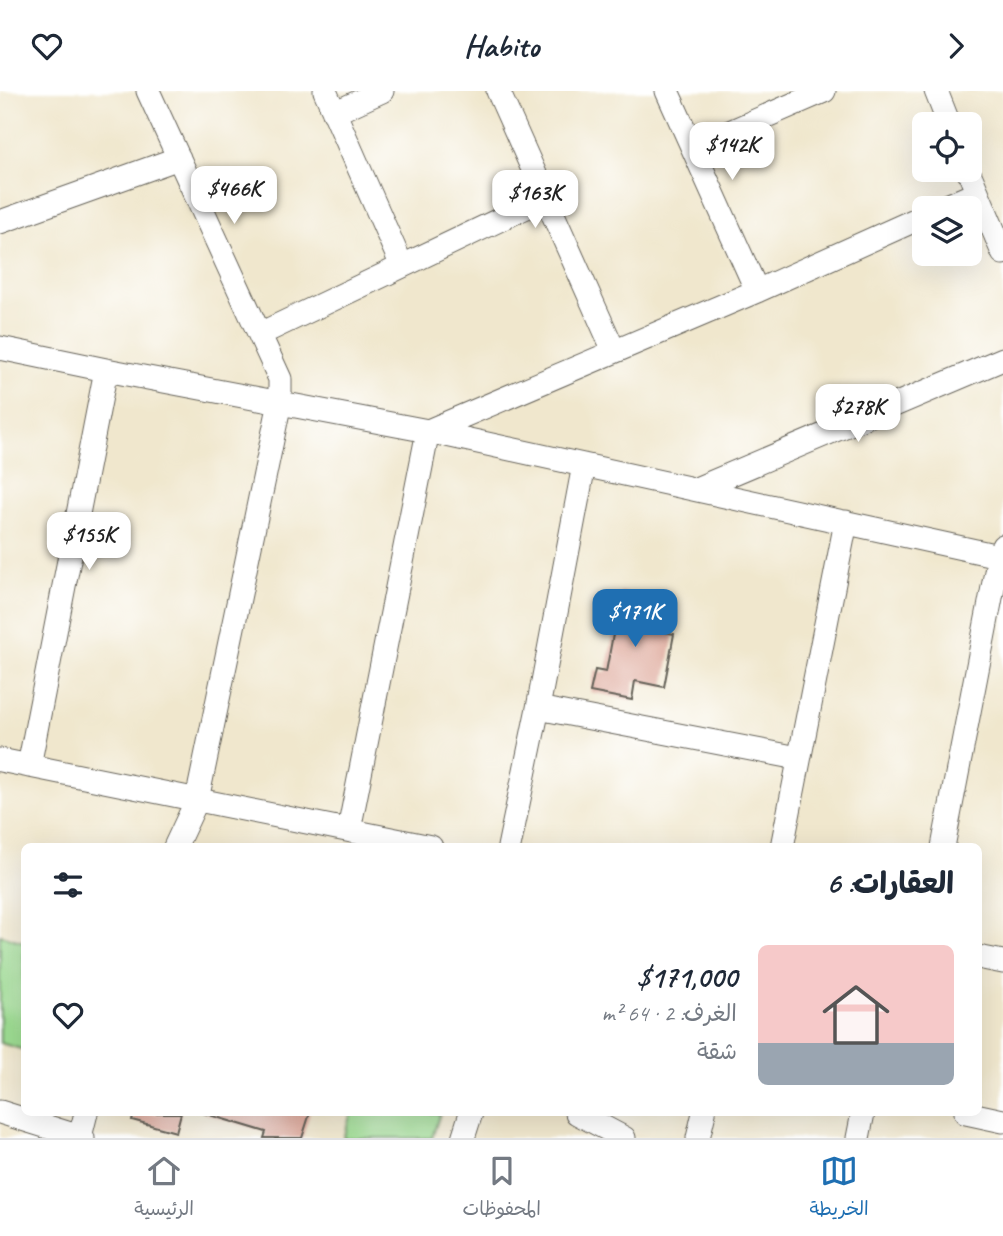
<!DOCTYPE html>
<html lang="ar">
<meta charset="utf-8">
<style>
body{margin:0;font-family:Caveat,"Playpen Sans Arabic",sans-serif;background:#f2f2f3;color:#1f2937;direction:rtl;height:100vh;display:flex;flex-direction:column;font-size:26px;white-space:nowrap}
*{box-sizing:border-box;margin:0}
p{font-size:23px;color:#747a83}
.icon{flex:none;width:38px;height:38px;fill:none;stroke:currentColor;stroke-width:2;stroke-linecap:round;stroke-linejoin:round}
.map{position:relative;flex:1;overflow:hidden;direction:ltr}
.sheet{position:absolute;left:21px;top:752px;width:961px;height:273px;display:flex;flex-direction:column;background:#fff;border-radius:10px;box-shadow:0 7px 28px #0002;direction:rtl}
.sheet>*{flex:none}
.fabs{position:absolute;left:912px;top:21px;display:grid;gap:14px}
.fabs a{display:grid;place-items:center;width:70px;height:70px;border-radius:10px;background:#fff;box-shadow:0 7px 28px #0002;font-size:35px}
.price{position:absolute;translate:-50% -60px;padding:0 16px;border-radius:14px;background:#fff;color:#222;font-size:23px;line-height:46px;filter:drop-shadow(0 2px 4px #0008)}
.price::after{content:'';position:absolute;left:50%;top:42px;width:21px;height:16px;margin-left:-10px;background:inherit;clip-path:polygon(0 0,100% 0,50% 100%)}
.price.current{background:#1f6fb2;color:#fff}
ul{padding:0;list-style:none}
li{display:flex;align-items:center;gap:21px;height:175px;padding:0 28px}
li+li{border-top:2px solid #e0e1e3}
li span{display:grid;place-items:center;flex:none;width:196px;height:140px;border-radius:10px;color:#555}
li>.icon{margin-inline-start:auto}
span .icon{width:84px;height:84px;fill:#fffc;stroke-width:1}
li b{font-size:30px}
h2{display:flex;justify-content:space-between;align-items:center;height:84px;padding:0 28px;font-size:30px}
header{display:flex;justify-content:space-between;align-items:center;height:91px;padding:0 28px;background:#fff;font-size:32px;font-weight:700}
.tab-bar{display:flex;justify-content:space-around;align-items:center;height:98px;border-top:2px solid #e0e1e3;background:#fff;font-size:19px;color:#747a83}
.tab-bar a{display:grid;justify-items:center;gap:4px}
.tab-bar .current{color:#1f6fb2}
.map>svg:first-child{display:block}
.green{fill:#9ddc92;stroke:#5c7c57;stroke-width:2}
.building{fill:#dba192}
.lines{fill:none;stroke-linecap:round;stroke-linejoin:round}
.street-casing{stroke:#66635a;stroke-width:25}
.street{stroke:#fff;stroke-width:23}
</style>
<header><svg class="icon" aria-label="forward" viewBox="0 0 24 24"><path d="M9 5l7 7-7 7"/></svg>Habito<svg class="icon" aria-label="heart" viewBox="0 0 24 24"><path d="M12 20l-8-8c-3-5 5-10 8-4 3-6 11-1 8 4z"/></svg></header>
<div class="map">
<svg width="1003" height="1047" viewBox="0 0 1003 1047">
<rect width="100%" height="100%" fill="#fff"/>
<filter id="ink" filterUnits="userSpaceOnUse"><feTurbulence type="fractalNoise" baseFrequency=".0143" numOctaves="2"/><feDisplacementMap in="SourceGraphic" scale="14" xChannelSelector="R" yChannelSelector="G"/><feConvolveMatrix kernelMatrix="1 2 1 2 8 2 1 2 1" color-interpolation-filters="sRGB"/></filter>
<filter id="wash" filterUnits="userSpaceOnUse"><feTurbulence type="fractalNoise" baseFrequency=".00686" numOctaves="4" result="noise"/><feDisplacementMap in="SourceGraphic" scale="28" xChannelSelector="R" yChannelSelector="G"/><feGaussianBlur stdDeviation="1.57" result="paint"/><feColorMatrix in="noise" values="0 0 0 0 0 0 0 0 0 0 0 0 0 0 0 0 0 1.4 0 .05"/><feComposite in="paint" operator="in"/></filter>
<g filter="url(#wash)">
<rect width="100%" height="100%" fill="#f0e7cd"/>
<path class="green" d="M0,844l24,7v108l-24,-7z
M351,1022h89l-8,25h-89z"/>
<g id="blocks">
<path class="building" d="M621,501l40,8 -6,30 19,4 -10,53 -29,-6 -3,19 -42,-8 5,-22 11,2z
M134,1022h47l-5,19 -44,-12z
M203,1022h107l-8,25h-38l2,-6z"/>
</g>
</g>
<g filter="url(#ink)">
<use href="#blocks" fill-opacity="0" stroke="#66635a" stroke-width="2"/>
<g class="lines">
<defs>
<path id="street" d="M148,0l132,288v23l-83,398 -22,47
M325,0l77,175
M498,0l116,260
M667,0l90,200
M936,0l13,33
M334,22l48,-22
M693,57l131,-57
M968,79l35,83
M942,117l35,-15
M0,131l179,-64
M260,243l285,-136
M0,257l106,22 322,61 575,126
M696,398l307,-130
M538,617l260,50
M0,669l431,87
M29,675l77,-396
M349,739l79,-399 329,-140 167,-75
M509,756l29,-139 46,-243
M782,756l64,-325
M943,756l56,-291 4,-10
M978,866l25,5
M0,1021l83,26
M577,1022l47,25
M966,1022l37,8
M80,1046l6,-24
M463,1047l8,-25
M698,1047l6,-25
M858,1047l5,-25"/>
</defs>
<use href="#street" class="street-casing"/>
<use href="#street" class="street"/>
</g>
</g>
</svg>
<div class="fabs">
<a><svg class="icon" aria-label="locate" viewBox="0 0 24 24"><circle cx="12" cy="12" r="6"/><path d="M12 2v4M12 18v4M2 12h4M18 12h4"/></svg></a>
<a><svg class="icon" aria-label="layers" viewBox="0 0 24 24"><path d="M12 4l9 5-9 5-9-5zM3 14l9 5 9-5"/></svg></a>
</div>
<b class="price" style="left:732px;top:91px">$142K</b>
<b class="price" style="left:234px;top:135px">$466K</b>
<b class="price" style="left:535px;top:139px">$163K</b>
<b class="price" style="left:858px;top:353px">$278K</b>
<b class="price" style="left:89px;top:481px">$155K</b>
<b class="price current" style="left:635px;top:558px">$171K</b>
<section class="sheet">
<h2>العقارات: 6<svg class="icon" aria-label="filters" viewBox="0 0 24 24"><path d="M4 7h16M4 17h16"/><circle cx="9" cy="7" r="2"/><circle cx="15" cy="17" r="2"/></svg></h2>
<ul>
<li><span style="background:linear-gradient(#f6c9c9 70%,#9aa5b1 0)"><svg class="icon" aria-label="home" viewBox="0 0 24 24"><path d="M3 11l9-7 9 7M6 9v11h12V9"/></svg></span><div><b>$171,000</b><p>الغرف: 2 · 64 m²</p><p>شقة</p></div><svg class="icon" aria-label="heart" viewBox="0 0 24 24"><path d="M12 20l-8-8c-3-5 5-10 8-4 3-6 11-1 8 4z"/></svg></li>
</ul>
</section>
</div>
<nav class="tab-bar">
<a class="current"><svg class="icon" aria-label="map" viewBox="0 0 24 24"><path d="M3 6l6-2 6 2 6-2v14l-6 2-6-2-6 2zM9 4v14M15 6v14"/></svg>الخريطة</a>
<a><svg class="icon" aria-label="saved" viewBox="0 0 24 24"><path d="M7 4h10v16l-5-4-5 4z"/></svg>المحفوظات</a>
<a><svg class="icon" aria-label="home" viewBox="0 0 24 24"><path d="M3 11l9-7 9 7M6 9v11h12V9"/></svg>الرئيسية</a>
</nav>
